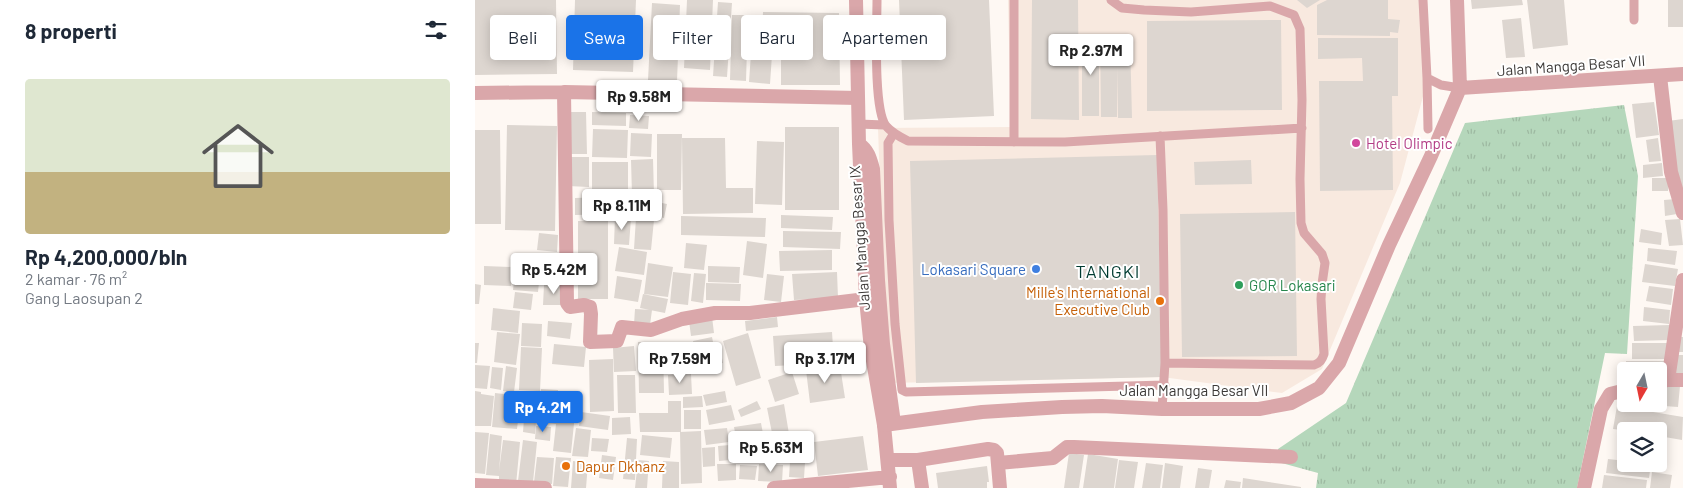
<!DOCTYPE html>
<html lang="id">
<meta charset="utf-8">
<style>
body{margin:0;font-family:Barlow,sans-serif;background:#f2f2f3;color:#1f2937;height:100vh;display:flex;flex-direction:column;font-size:19px;white-space:nowrap}
*{box-sizing:border-box;margin:0}
p{font-size:16px;color:#747a83}
.icon{flex:none;width:28px;height:28px;fill:none;stroke:currentColor;stroke-width:2;stroke-linecap:round;stroke-linejoin:round}
.map{position:relative;flex:1;overflow:hidden}
.drawer{display:flex;flex-direction:column;background:#fff;width:475px}
.drawer>*{flex:none}
.hud{position:absolute;left:15px;top:15px;width:475px;height:45px;display:flex;gap:10px}
.needle{width:32px;rotate:189deg}
.tools{position:absolute;left:1142px;top:362px;display:grid;gap:10px}
.tools a{display:grid;place-items:center;width:50px;height:50px;border-radius:5px;background:#fff;box-shadow:0 2px 12px #0003;font-size:25px}
.price{position:absolute;translate:-50% -42px;padding:0 11px;border-radius:5px;background:#fff;color:#222;font-size:16px;line-height:32px;filter:drop-shadow(0 1px 2px #0008)}
.price::after{content:'';position:absolute;left:50%;top:30px;width:15px;height:11px;margin-left:-8px;background:inherit;clip-path:polygon(0 0,100% 0,50% 100%)}
.price.selected{background:#1a73e8;color:#fff}
ul{padding:0;list-style:none}
li{display:grid;align-content:center;gap:10px;height:265px;padding:0 25px}
li+li{border-top:1px solid #e0e1e3}
li span{display:grid;place-items:center;height:155px;border-radius:5px;color:#555}
li>.icon{margin-inline-start:auto}
span .icon{width:90px;height:90px;fill:#fffc;stroke-width:1}
li b{font-size:21px}
h2{display:flex;justify-content:space-between;align-items:center;height:60px;padding:0 25px;font-size:21px}
.chip{padding:0 18px;border-radius:5px;background:#fff;box-shadow:0 2px 12px #0003;font-size:18px;line-height:45px}
.chip.selected{background:#1a73e8;color:#fff}
main{display:flex;flex:1;min-height:0}
.map>svg:first-child{display:block}
.built{fill:#f8e9df}
.grass{fill:url(#grass-tufts)}
.building{fill:#ddd6d0}
.lines{fill:none;stroke-linecap:round;stroke-linejoin:round}
.service{stroke:#daa7aa;stroke-width:9}
.minor{stroke:#daa7aa;stroke-width:14}
.tertiary{stroke:#daa7aa;stroke-width:14}
.hotel-dot{fill:#d1479c;stroke:#fff;stroke-width:2}
.shop-dot{fill:#3f7fe0;stroke:#fff;stroke-width:2}
.leisure-dot{fill:#2e9e5b;stroke:#fff;stroke-width:2}
.food-dot{fill:#e8710a;stroke:#fff;stroke-width:2}
.labels{text-anchor:middle;dominant-baseline:central;stroke-width:4;stroke-linejoin:round;paint-order:stroke}
.street-label{font-size:15px;fill:#3c3937;stroke:#fff}
.hotel-label{font-size:15px;fill:#b23c85;stroke:#fff;text-anchor:start}
.shop-label{font-size:15px;fill:#366cbe;stroke:#fff;text-anchor:end}
.leisure-label{font-size:15px;fill:#27864d;stroke:#fff;text-anchor:start}
.food-label{font-size:15px;fill:#c56008;stroke:#fff;text-anchor:end}
.quarter-label{font-size:18px;letter-spacing:1px;fill:#003b30;stroke:#fff}
</style>
<main>
<section class="drawer">
<h2>8 properti<svg class="icon" aria-label="filters" viewBox="0 0 24 24"><path d="M4 7h16M4 17h16"/><circle cx="9" cy="7" r="2"/><circle cx="15" cy="17" r="2"/></svg></h2>
<ul>
<li><span style="background:linear-gradient(#dfe7d0 60%,#c2b280 0)"><svg class="icon" aria-label="home" viewBox="0 0 24 24"><path d="M3 11l9-7 9 7M6 9v11h12V9"/></svg></span><div><b>Rp 4,200,000/bln</b><p>2 kamar · 76 m²</p><p>Gang Laosupan 2</p></div></li>
</ul>
</section>
<div class="map">
<svg width="1208" height="488" viewBox="0 0 1208 488">
<defs>
<pattern id="grass-tufts" width="24" height="20" patternUnits="userSpaceOnUse" patternTransform="scale(1.25)"><rect width="24" height="20" fill="#b5d7bb"/><path d="M3 7l-1-3M5 7V3M7 7l1-3M15 17l-1-3M17 17v-4M19 17l1-3" fill="none" stroke="#9db9a1"/></pattern>
</defs>
<rect width="100%" height="100%" fill="#fef8f3"/>
<path class="built" d="M533,0h418v85l-26,98 -78,186 -40,24 -120,-16 -275,6 -9,-255 133,-1z"/>
<path class="grass" d="M1149,105l14,71 -11,178 -22,-1 -28,135h-261l2,-15 -40,-11v-13l68,-46 119,-280z"/>
<path class="building" d="M0,0h81l1,74 -82,1z
M100,0h61l-3,72 -60,-2z
M212,0h26l-3,70 -26,-2z
M424,0h90l5,116 -90,4z
M557,0h46l1,120 -48,-1z
M822,0h23l-13,8z
M852,0h61v19l12,1 -2,13 -8,-1v4l-73,-1v-30z
M996,0h51l1,5 -51,4z
M1052,0h37l4,45 -35,4z
M1193,0h15v27h-15z
M243,2l14,1 -5,74 -14,-1z
M177,3l28,2 -3,76 -29,-1z
M288,12l76,1 1,72h-59v-50l-19,-1z
M257,15h16l-2,66 -16,-1z
M1046,18l4,39 -19,1 -4,-38z
M806,20l1,90 -135,1v-90z
M607,35h17v81h-17z
M625,37h17v2h13l2,79h-14v-51l-1,50h-16z
M843,38h80v58h-6l1,94 -73,1 -1,-110h44l-1,-23 -44,1z
M277,39l21,1 -3,44 -21,-2z
M1179,102l5,33 -23,3 -4,-34z
M91,112h20l1,42h-20z
M117,112l34,1v13l-34,-1z
M155,115l19,1 -1,13 -19,-1z
M1208,119v70l-7,1 -8,-69z
M32,125l50,1 -2,105 -50,-1z
M310,127h54v83h-54z
M118,129l35,1 -1,28 -35,-1z
M0,130h25l1,94h-26z
M156,133l21,1 -1,23 -21,-1z
M182,134h25l-1,56h-24z
M207,138h43l1,50h27v25l-70,1z
M1183,138l3,23 -12,1 -3,-22z
M282,141l27,1 -2,63 -27,-1z
M682,155l5,222 -246,6 -6,-222z
M94,157h20v30l-21,-1z
M178,159l1,36h-22l-1,-35z
M776,160l1,24 -57,1 -1,-23z
M117,162h36v31h-36z
M1187,163l1,13 -20,2v-13z
M1177,178h17l-1,13h-16z
M150,196l1,18 -51,1v-17z
M156,197l36,7 -3,14 -36,-7z
M1201,199l1,15 -12,2 -1,-16z
M820,212l2,144 -115,1 -2,-143z
M306,215l52,2 -1,13 -51,-2z
M206,216l85,2 -1,19 -84,-2z
M140,217l16,1 -2,27 -15,-1z
M161,218l18,2 -3,30 -17,-1z
M1205,219l3,26 -14,1 -4,-26z
M103,221h30v78h-30z
M1166,229l21,4 -1,12 -22,-3z
M308,231l58,1 -1,17 -57,-2z
M64,233l19,2 -1,17 -20,-2z
M272,241l20,3 -4,34 -20,-3z
M211,243l21,2 -3,25 -20,-2z
M144,247l28,5 -3,23 -29,-4z
M1173,248l29,3 -2,14 -28,-4z
M357,250v20l-52,1 -1,-20z
M72,257l16,1v21h-17z
M173,263l25,4 -5,30 -24,-3z
M1170,264l33,5 -3,17 -33,-4z
M9,266l28,1 -1,19 -27,-1z
M233,266l32,1 -1,16 -31,-1z
M40,271l25,2 -2,19 -25,-2z
M198,272l18,2 -3,31 -18,-2z
M362,272l1,26 -44,2 -2,-26z
M219,273l12,1 -3,29 -12,-2z
M292,274l17,2 -3,26 -17,-2z
M142,276l25,4 -4,22 -24,-4z
M231,283l35,1 -1,17 -34,-1z
M0,284l6,1 -2,19h-4z
M69,285h20l1,20h-22z
M1174,286l24,3 -2,16 -25,-4z
M40,292l18,2 -2,16 -18,-2z
M168,294l25,5 -3,14 -25,-5z
M1169,307l26,3 -1,14 -26,-3z
M18,308l27,3 -2,22 -27,-3z
M160,309l17,1 -2,15 -16,-1z
M237,317l2,16 -23,3 -2,-15z
M302,317l1,10 -32,4 -1,-10z
M73,321l24,2 -2,16 -23,-3z
M47,323l20,1 -1,23 -20,-1z
M1195,325v15l-36,1 -1,-15z
M22,332l23,2 -4,31 -22,-3z
M357,332l2,31 -59,3 -2,-30z
M273,333l13,45 -25,8 -13,-45z
M237,337l3,15 -19,4 -3,-15z
M1201,337h7v15h-8z
M163,342h25l1,51h-25z
M215,342l2,28 -23,2 -3,-29z
M0,343h4l-2,20h-2z
M1157,343h36v16h-36z
M79,344l32,3 -2,20 -32,-3z
M159,346l2,25 -22,1 -1,-24z
M46,347l21,1 -2,43 -21,-1z
M246,353l2,10 -25,5 -2,-11z
M1198,355h10v22h-10z
M138,359l1,52 -24,1 -1,-52z
M1151,361h38v16h-5v-6h-33z
M0,365l15,1 -3,23 -12,-1z
M31,366l11,2 -3,24 -11,-1z
M365,366l5,32 -35,5 -4,-33z
M17,367l11,1 -2,22 -11,-2z
M317,372l7,22 -24,8 -7,-22z
M216,374l1,20 -23,1 -1,-20z
M142,375h18l1,38h-18z
M1191,385l14,1 -2,21 -14,-1z
M66,389l17,1v10l-18,-2z
M0,391l6,1v2l13,2 -3,30h-16z
M250,391l2,11 -21,4 -3,-11z
M20,393l26,3 -4,33 -25,-2z
M1184,393h3l-2,17 -17,-2v-4h16z
M227,396l1,11 -20,1v-11z
M67,401l34,3 -5,49 -18,-2 3,-27 -16,-2z
M193,401h13v31h-41l-1,-19h29z
M282,401l4,8 -20,8 -3,-7z
M309,404l6,36 -16,3 -7,-35z
M50,405l12,1 -2,28 -12,-2z
M256,405l4,15 -26,5 -3,-15z
M1142,406l66,11 -1,23 -23,-4v-5h-30l-16,-2z
M209,410h17v19h-17z
M106,412l29,4 -2,14 -29,-4z
M155,417l1,17 -19,1v-17z
M286,423l3,16 -27,4 -3,-16z
M61,426l15,1 -1,14 -15,-2z
M101,428l15,2 -3,27 -16,-1z
M252,428l2,14 -23,3 -2,-15z
M226,431l1,52 -21,1 -1,-52z
M0,432l14,1 -4,41 -10,-1z
M15,434l12,2 -3,35 4,-31 17,2 -4,43 -17,-2v-7l-13,-1z
M167,435l30,3 -2,20 -30,-3z
M388,436l5,34 -50,6 -4,-34z
M117,438l17,1 -2,13 -16,-1z
M152,438l10,1 -2,41 -12,-1z
M48,440l14,2 -4,40 -15,-1z
M255,445l1,15 -12,1 -1,-15z
M316,446l15,1 -2,31 -15,-1z
M240,447v19l-12,1 -1,-19z
M594,453l15,2 -5,33h-15z
M613,454l30,5 -4,29h-31z
M127,455l14,2 -3,23 -14,-2z
M62,457l17,1 -2,26 -18,-2z
M81,457l15,1 -3,29 -15,-1z
M1133,459l18,2v3h25l-2,14 -43,-5z
M163,460l11,1 -2,27h-12z
M644,460l19,2 -4,26h-19z
M98,461l15,2 -2,25h-15z
M188,461l16,1v26h-17z
M671,463l17,2 -3,23h-18z
M690,463l18,3 -3,22h-18z
M242,464h19v16l-18,1z
M284,464l24,1 -1,17 -24,-1z
M265,465l17,1 -2,14 -16,-1z
M512,466l2,16h-2v6h-49l-2,-15z
M723,468l14,2 -3,18h-14z
M1177,472l20,3 -2,13h-20z
M1129,475l43,5 -1,8h-44z
M768,478l58,9v1h-59z
M751,480l15,2 -1,6h-16z"/>
<g class="lines">
<path class="service" d="M402,0c0,25 -4,109 9,126 6,7 14,11 22,15l157,1 237,-14
M636,0l11,8 22,2 47,2 79,-6 24,9 6,14 2,71 -2,79 1,44 3,10 18,21 3,9 -3,21 -1,15 3,55c-2,6 -4,9 -10,11l-149,-2
M948,0l4,78 1,51
M1159,0v20
M952,78l14,7 19,3
M383,124l27,1
M419,133l-6,10 1,77 6,104 7,66 4,2 259,-7
M685,136l3,74 2,153 -3,46
M539,142v-142"/>
<path class="minor" d="M1185,76l11,96 12,41
M89,92l3,211 3,4 14,-2 6,2 1,7 -1,28 27,-1 5,-14 29,3 31,-11 33,-6h35l116,-14
M0,93l89,-1 294,6
M1193,380h15
M1184,382l9,-2 15,-100
M409,425l6,63
M413,460h30l4,28
M443,460l70,-11 6,1 3,3 3,35
M523,463l55,-5 14,-11h7l217,10
M0,485l70,3
M299,488l116,-11
M1109,488l17,-79 9,-15 16,-4"/>
<path class="tertiary" d="M381,0l3,144 7,155 5,50 13,76 98,-13 80,-5 40,-1 60,3h97l32,-6 28,-15 20,-25 50,-118 42,-89 29,-68 -3,-88
M985,88l223,-14
M384,144c9,6 11,14 14,25l5,111 5,64 11,79"/>
</g>
<circle class="hotel-dot" cx="881" cy="143" r="5"/>
<circle class="shop-dot" cx="561" cy="269" r="5"/>
<circle class="leisure-dot" cx="764" cy="285" r="5"/>
<g class="food-dot">
<circle cx="685" cy="301" r="5"/>
<circle cx="91" cy="466" r="5"/>
</g>
<g class="labels">
<g class="street-label">
<text transform="translate(1096 65) rotate(-4)">Jalan Mangga Besar VII</text>
<text transform="translate(384 238) rotate(-94)">Jalan Mangga Besar IX</text>
<text x="719" y="390">Jalan Mangga Besar VII</text>
</g>
<g class="hotel-label">
<text x="891" y="143">Hotel Olimpic</text>
</g>
<g class="shop-label">
<text x="551" y="269">Lokasari Square</text>
</g>
<g class="leisure-label">
<text x="774" y="285">GOR Lokasari</text>
</g>
<g class="food-label">
<text x="675" y="292">Mille's International<tspan x="675" dy="17">Executive Club</tspan></text>
<text x="101" y="466" text-anchor="start">Dapur Dkhanz</text>
</g>
<g class="quarter-label">
<text x="633" y="271">TANGKI</text>
</g>
</g>
</svg>
<div class="tools">
<a><svg class="needle" viewBox="-14 -14 28 28"><path d="M0-13l5 13h-10z" fill="#e53935"/><path d="M0 13l5-13h-10z" fill="#747a83"/></svg></a>
<a><svg class="icon" aria-label="layers" viewBox="0 0 24 24"><path d="M12 4l9 5-9 5-9-5zM3 14l9 5 9-5"/></svg></a>
</div>
<b class="price" style="left:616px;top:76px">Rp 2.97M</b>
<b class="price" style="left:164px;top:122px">Rp 9.58M</b>
<b class="price" style="left:147px;top:231px">Rp 8.11M</b>
<b class="price" style="left:79px;top:295px">Rp 5.42M</b>
<b class="price" style="left:205px;top:384px">Rp 7.59M</b>
<b class="price" style="left:350px;top:384px">Rp 3.17M</b>
<b class="price selected" style="left:68px;top:433px">Rp 4.2M</b>
<b class="price" style="left:296px;top:473px">Rp 5.63M</b>
<div class="hud">
<a class="chip">Beli</a>
<a class="chip selected">Sewa</a>
<a class="chip">Filter</a>
<a class="chip">Baru</a>
<a class="chip">Apartemen</a>
</div>
</div>
</main>
